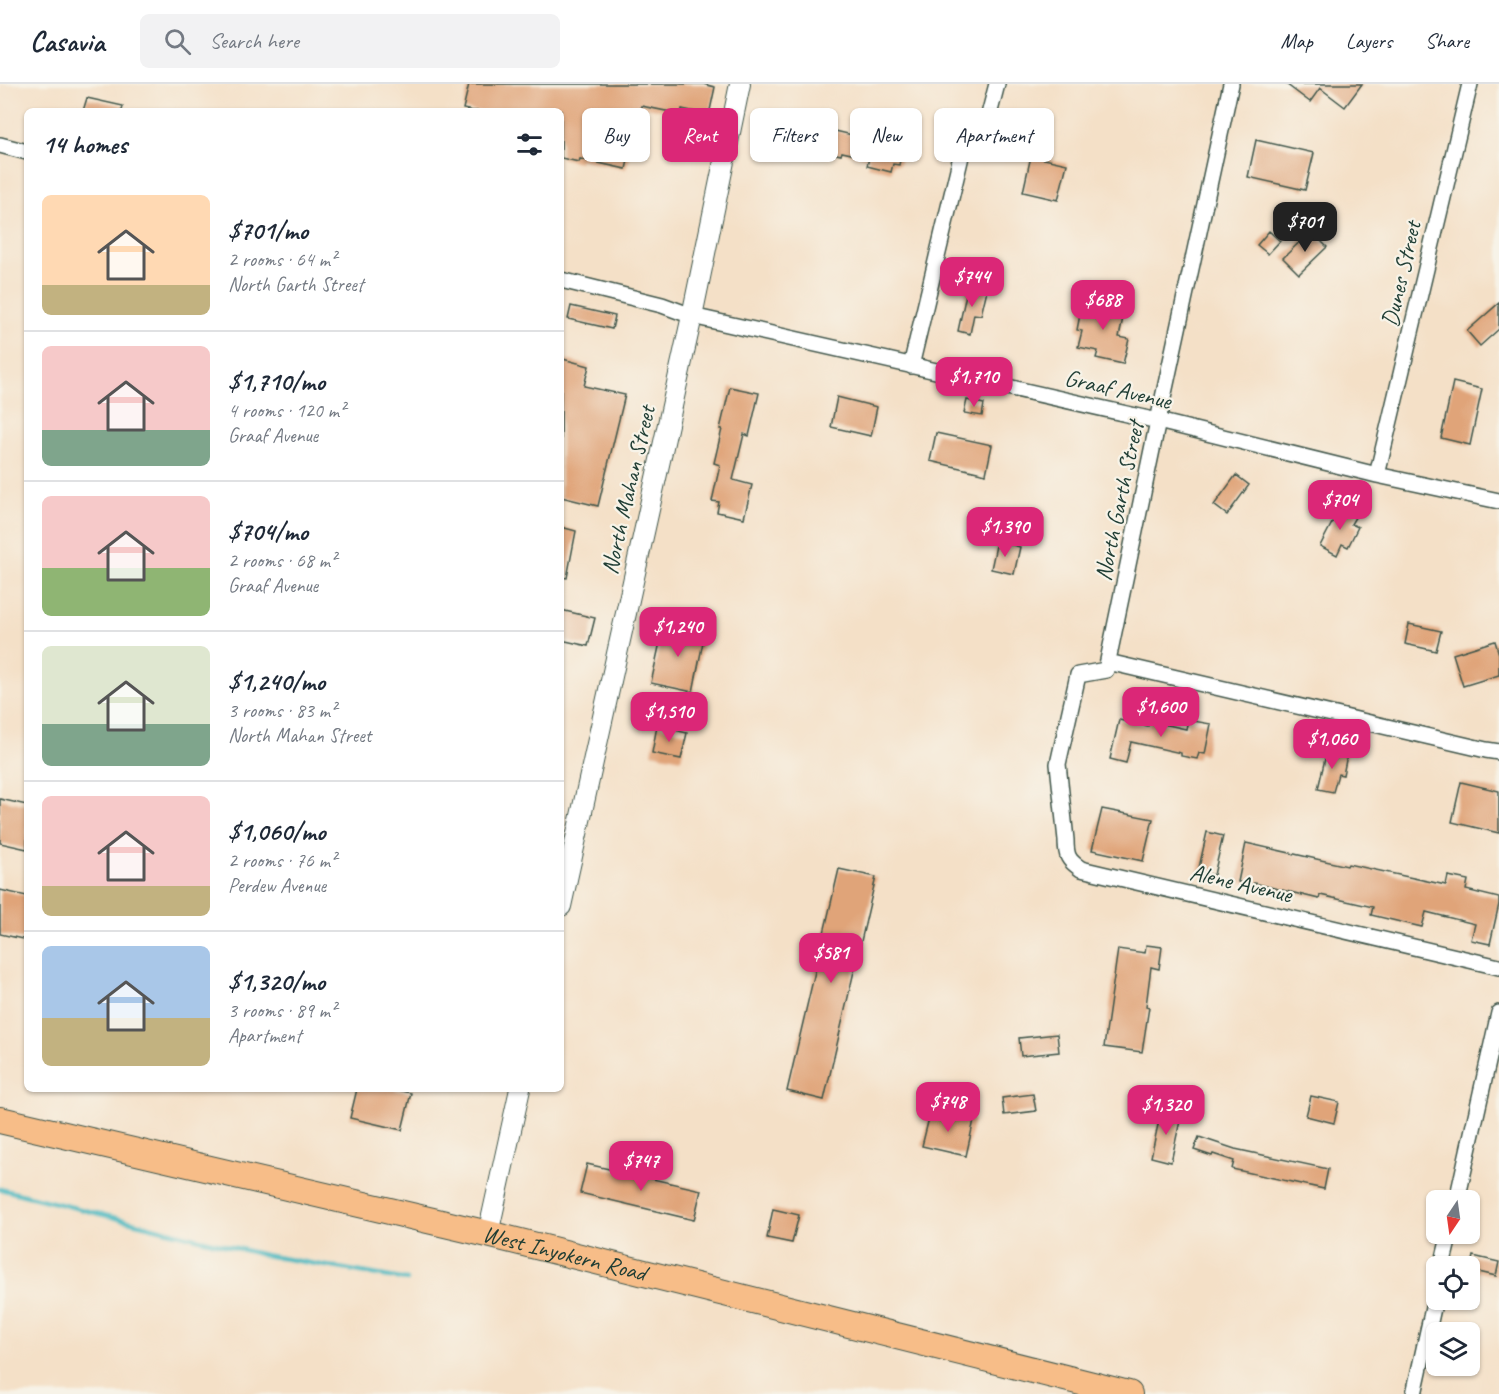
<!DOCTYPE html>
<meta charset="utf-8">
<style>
body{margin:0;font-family:Caveat,sans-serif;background:#f2f2f3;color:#1f2937;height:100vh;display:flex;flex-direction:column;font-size:22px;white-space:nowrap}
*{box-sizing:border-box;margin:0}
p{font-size:20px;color:#747a83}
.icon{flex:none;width:33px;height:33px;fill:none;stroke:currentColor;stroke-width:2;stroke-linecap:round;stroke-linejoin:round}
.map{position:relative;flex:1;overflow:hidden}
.details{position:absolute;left:24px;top:24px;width:540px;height:984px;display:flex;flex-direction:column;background:#fff;border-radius:9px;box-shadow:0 2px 4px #0004}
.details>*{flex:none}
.guide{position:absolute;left:582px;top:24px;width:570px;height:54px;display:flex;gap:12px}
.needle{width:39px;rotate:193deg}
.fabs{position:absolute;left:1426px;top:1106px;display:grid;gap:12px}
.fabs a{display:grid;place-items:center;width:54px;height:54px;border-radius:9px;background:#fff;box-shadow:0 2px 4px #0004;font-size:30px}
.price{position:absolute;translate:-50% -51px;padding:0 14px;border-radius:12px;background:#db2777;color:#fff;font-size:20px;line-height:39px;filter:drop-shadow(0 2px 3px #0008)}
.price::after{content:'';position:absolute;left:50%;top:36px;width:18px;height:14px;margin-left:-9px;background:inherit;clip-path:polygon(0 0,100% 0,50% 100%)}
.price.selected{background:#222;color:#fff}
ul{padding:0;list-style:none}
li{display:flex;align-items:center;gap:18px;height:150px;padding:0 18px}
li+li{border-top:2px solid #e0e1e3}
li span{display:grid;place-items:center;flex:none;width:168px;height:120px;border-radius:9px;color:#555}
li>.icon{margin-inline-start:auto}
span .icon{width:72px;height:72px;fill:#fffc;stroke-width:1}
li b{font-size:26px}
h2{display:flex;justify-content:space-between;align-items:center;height:72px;padding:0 18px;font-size:26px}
.tag{padding:0 21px;border-radius:9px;background:#fff;box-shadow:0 2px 4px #0004;font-size:21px;line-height:54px}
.tag.selected{background:#db2777;color:#fff}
header{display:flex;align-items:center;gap:36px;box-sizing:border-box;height:84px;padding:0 30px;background:#fff;border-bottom:2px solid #e0e1e3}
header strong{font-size:28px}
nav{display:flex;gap:33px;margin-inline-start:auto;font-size:21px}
.search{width:420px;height:54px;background:#f2f2f3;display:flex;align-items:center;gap:15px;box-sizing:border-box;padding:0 21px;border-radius:9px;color:#747a83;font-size:22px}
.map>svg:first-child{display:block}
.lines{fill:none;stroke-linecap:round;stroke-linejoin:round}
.stream{stroke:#49b8c0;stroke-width:4.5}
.building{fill:#e0a479}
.minor-casing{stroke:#3f554a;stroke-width:18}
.tertiary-casing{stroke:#3f554a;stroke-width:22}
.primary-casing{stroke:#3f554a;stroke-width:28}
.minor{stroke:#fff;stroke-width:15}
.tertiary{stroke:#fff;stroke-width:20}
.primary{stroke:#f7bd88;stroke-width:26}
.labels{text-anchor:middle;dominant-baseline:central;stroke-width:4.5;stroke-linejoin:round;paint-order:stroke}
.street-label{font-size:24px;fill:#1f3d34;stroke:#f7f3e8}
</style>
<header>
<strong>Casavia</strong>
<div class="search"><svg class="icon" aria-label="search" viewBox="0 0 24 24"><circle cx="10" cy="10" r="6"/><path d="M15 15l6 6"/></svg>Search here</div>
<nav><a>Map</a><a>Layers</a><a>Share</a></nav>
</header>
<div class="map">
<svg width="1499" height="1310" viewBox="0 0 1499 1310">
<rect width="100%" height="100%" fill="#f7f3e8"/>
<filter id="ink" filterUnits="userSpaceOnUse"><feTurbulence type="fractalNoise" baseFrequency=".0167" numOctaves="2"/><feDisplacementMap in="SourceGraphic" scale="12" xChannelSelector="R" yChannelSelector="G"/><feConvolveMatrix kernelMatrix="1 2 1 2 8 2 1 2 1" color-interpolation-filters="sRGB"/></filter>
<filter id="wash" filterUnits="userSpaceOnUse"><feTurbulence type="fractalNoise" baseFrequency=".008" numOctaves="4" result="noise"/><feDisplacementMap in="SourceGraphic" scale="24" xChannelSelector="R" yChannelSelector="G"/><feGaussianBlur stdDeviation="1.35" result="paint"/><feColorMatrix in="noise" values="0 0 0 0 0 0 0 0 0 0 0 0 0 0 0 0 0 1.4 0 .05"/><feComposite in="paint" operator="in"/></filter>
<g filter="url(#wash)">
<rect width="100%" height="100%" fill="#f4e0c7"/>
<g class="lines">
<path class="stream" d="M0,1105l264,66 143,25"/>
</g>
<g id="blocks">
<path class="building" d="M469,0h234l12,3 -6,28 -27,-6 -1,5 -40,-8 -15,63 -46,-10 -1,3 -18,-4v-47h-88l-10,-2z
M1286,0h76l-17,23 -25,-19 -10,14z
M87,14l36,8 -1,5h-39z
M789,36l114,27 -4,18 -6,-1 -2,8 -24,-6 2,-8 -27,-6 -1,3 -57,-13z
M1256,56l58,13 -9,37 -57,-13z
M1031,72l36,8 -9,36 -35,-8z
M1269,147l11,10 -12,13 -11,-9z
M1311,147l16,16 -28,27 -16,-16z
M968,201l19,5 -6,25 -7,-1 -4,20 -12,-3z
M1083,215l42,9 -6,29 10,2 -6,25 -27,-6 2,-7 -20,-4 4,-16 -5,-1z
M1499,219v26l-19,17 -13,-15z
M571,222l44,10 -3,13 -44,-10z
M563,275l26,7 -5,20 41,9 -27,111 -37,-9v-131z
M1453,298l29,7 -12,56 -29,-7z
M730,303l29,6 -10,43 -5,-2 -11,46 19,5 -8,33 -27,-6 2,-10 -7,-1 8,-36 -6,-2 8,-34h-2z
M837,313l40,10 -6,29 -40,-9z
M967,316l17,4 -2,12 -18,-3z
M936,349l56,12 -6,29 -56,-13z
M1236,391l13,10 -22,30 -13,-10z
M1341,422l16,8 -6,10 7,3 -10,20 -6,-3 -5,11 -17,-9z
M561,443l15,4 -9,47 -6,-1z
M997,457l23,6 -6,27 -23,-5z
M561,526l34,8 -7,28 -27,-6z
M664,540l41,8 -12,60 -42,-9z
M1409,540l32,7 -5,20 -31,-7z
M1495,557l4,13v21l-36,11 -10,-32z
M1119,636l29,6 2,-5 36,8 2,-9 23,4 -6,30 -6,-1 -2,6 -16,-3v-3l-50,-11 -5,21 -16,-4z
M657,642l30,7 -6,26 -29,-6z
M1327,666l20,5 -4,20 -5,-1 -5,18 -15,-3z
M1461,698l38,9v42l-47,-11z
M0,715l27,6v44l-27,-6z
M1102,725l51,10 -10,42 -51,-11z
M1207,748l16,4 -9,39 -16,-3z
M1246,759l101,23 1,-2 98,21 2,-9 20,4 -2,10 33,8v6l-9,40 -19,-4 4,-16 -49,-12 -4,15 -51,-12 2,-8 -53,-12 -1,4 -65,-16v2l-16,-3z
M839,785l37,8 -52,223 -37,-9z
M0,806l27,6v44l-27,-6z
M1146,861l16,2 -3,22 -8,-2 -5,39 3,1 -7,45 -38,-5 14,-98 27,4z
M1057,950l2,18 -38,4 -2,-18z
M357,1005h35l19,4 -9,37 -52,-12z
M1033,1010l3,17 -32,4 -2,-17z
M1311,1012l28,6 -5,21 -28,-7z
M931,1026l43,10 -8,36 -44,-10z
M1161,1027l20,5 -10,46 -20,-5z
M1199,1053l36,12 93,20 -4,20 -92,-20 2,-8 -21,-7 -1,2 -18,-6z
M587,1080l114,26 -7,30 -114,-27z
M773,1125l26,6 -7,28 -25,-5z
M1473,1172l26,6 -3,14 -26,-6z"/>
</g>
</g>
<g filter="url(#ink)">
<use href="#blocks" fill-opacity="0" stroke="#3f554a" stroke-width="1.5"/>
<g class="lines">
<defs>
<path id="minor" d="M1231,0l-73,337 -52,249 -28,5 -20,89 8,76c0,16 2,20 15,29l418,98
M985,46l12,-46
M0,61l27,7
M561,196l101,25 30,11 466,105 219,54 122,26
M911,282l52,-218
M1377,391l93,-391
M1108,578l378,88 13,2
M1457,1116l42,-187
M1442,1182l8,-33
M1414,1310l23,-104"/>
<path id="tertiary" d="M561,822l131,-590 48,-232
M488,1150l32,-145"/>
<g id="primary">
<path id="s1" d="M0,1036l488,114 641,160"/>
</g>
</defs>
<use href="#minor" class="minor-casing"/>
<use href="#tertiary" class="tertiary-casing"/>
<use href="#primary" class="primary-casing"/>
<use href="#minor" class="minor"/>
<use href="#tertiary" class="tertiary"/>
<use href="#primary" class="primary"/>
</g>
</g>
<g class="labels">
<g class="street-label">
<text transform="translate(1401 190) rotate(-77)">Dunes Street</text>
<text transform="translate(1118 305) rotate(13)">Graaf Avenue</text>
<text transform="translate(628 406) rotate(-77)">North Mahan Street</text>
<text transform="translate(1119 417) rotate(-78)">North Garth Street</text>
<text transform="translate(1241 799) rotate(13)">Alene Avenue</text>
<text stroke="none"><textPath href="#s1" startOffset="580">West Inyokern Road</textPath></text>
</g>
</g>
</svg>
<div class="fabs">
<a><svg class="needle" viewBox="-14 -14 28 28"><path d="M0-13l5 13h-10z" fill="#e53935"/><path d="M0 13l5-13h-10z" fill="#747a83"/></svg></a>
<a><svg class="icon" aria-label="locate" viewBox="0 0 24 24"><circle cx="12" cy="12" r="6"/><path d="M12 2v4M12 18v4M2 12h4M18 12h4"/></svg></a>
<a><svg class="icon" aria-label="layers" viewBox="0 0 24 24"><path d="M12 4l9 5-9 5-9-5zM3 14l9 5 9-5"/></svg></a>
</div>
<b class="price selected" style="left:1305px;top:169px">$701</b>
<b class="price" style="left:972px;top:224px">$744</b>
<b class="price" style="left:1103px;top:247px">$688</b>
<b class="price" style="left:974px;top:324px">$1,710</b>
<b class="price" style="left:1340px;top:447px">$704</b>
<b class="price" style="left:1005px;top:474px">$1,390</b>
<b class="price" style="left:678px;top:574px">$1,240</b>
<b class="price" style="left:1161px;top:654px">$1,600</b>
<b class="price" style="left:669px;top:659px">$1,510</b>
<b class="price" style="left:1332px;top:686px">$1,060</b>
<b class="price" style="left:831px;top:900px">$581</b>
<b class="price" style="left:948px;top:1049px">$748</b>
<b class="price" style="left:1166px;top:1052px">$1,320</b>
<b class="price" style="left:641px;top:1108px">$747</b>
<div class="guide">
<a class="tag">Buy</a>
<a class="tag selected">Rent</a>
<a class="tag">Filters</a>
<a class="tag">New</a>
<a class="tag">Apartment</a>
</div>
<section class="details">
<h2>14 homes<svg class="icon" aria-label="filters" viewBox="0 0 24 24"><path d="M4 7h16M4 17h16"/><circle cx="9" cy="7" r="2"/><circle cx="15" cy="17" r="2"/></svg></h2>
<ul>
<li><span style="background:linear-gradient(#ffd9b3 75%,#c2b280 0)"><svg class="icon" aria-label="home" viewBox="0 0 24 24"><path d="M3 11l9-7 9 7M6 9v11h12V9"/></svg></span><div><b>$701/mo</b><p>2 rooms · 64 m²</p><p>North Garth Street</p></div></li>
<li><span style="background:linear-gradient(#f6c9c9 70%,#7fa58c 0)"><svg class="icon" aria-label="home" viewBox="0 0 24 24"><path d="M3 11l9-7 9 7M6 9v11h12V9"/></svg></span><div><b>$1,710/mo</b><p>4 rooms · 120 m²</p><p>Graaf Avenue</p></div></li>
<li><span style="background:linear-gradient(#f6c9c9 60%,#8fb573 0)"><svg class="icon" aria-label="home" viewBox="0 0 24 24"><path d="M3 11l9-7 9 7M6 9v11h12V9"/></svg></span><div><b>$704/mo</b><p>2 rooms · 68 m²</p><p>Graaf Avenue</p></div></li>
<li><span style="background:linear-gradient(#dfe7d0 65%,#7fa58c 0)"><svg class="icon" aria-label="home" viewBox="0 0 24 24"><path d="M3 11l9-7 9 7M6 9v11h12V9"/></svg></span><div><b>$1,240/mo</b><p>3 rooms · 83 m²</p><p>North Mahan Street</p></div></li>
<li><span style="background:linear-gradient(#f6c9c9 75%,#c2b280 0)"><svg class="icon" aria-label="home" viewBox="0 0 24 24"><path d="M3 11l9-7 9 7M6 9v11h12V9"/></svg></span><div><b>$1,060/mo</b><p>2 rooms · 76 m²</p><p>Perdew Avenue</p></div></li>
<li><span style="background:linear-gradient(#a9c7e8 60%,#c2b280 0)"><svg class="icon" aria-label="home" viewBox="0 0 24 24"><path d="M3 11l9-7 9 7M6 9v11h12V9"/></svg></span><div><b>$1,320/mo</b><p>3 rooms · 89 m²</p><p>Apartment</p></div></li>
</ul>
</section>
</div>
